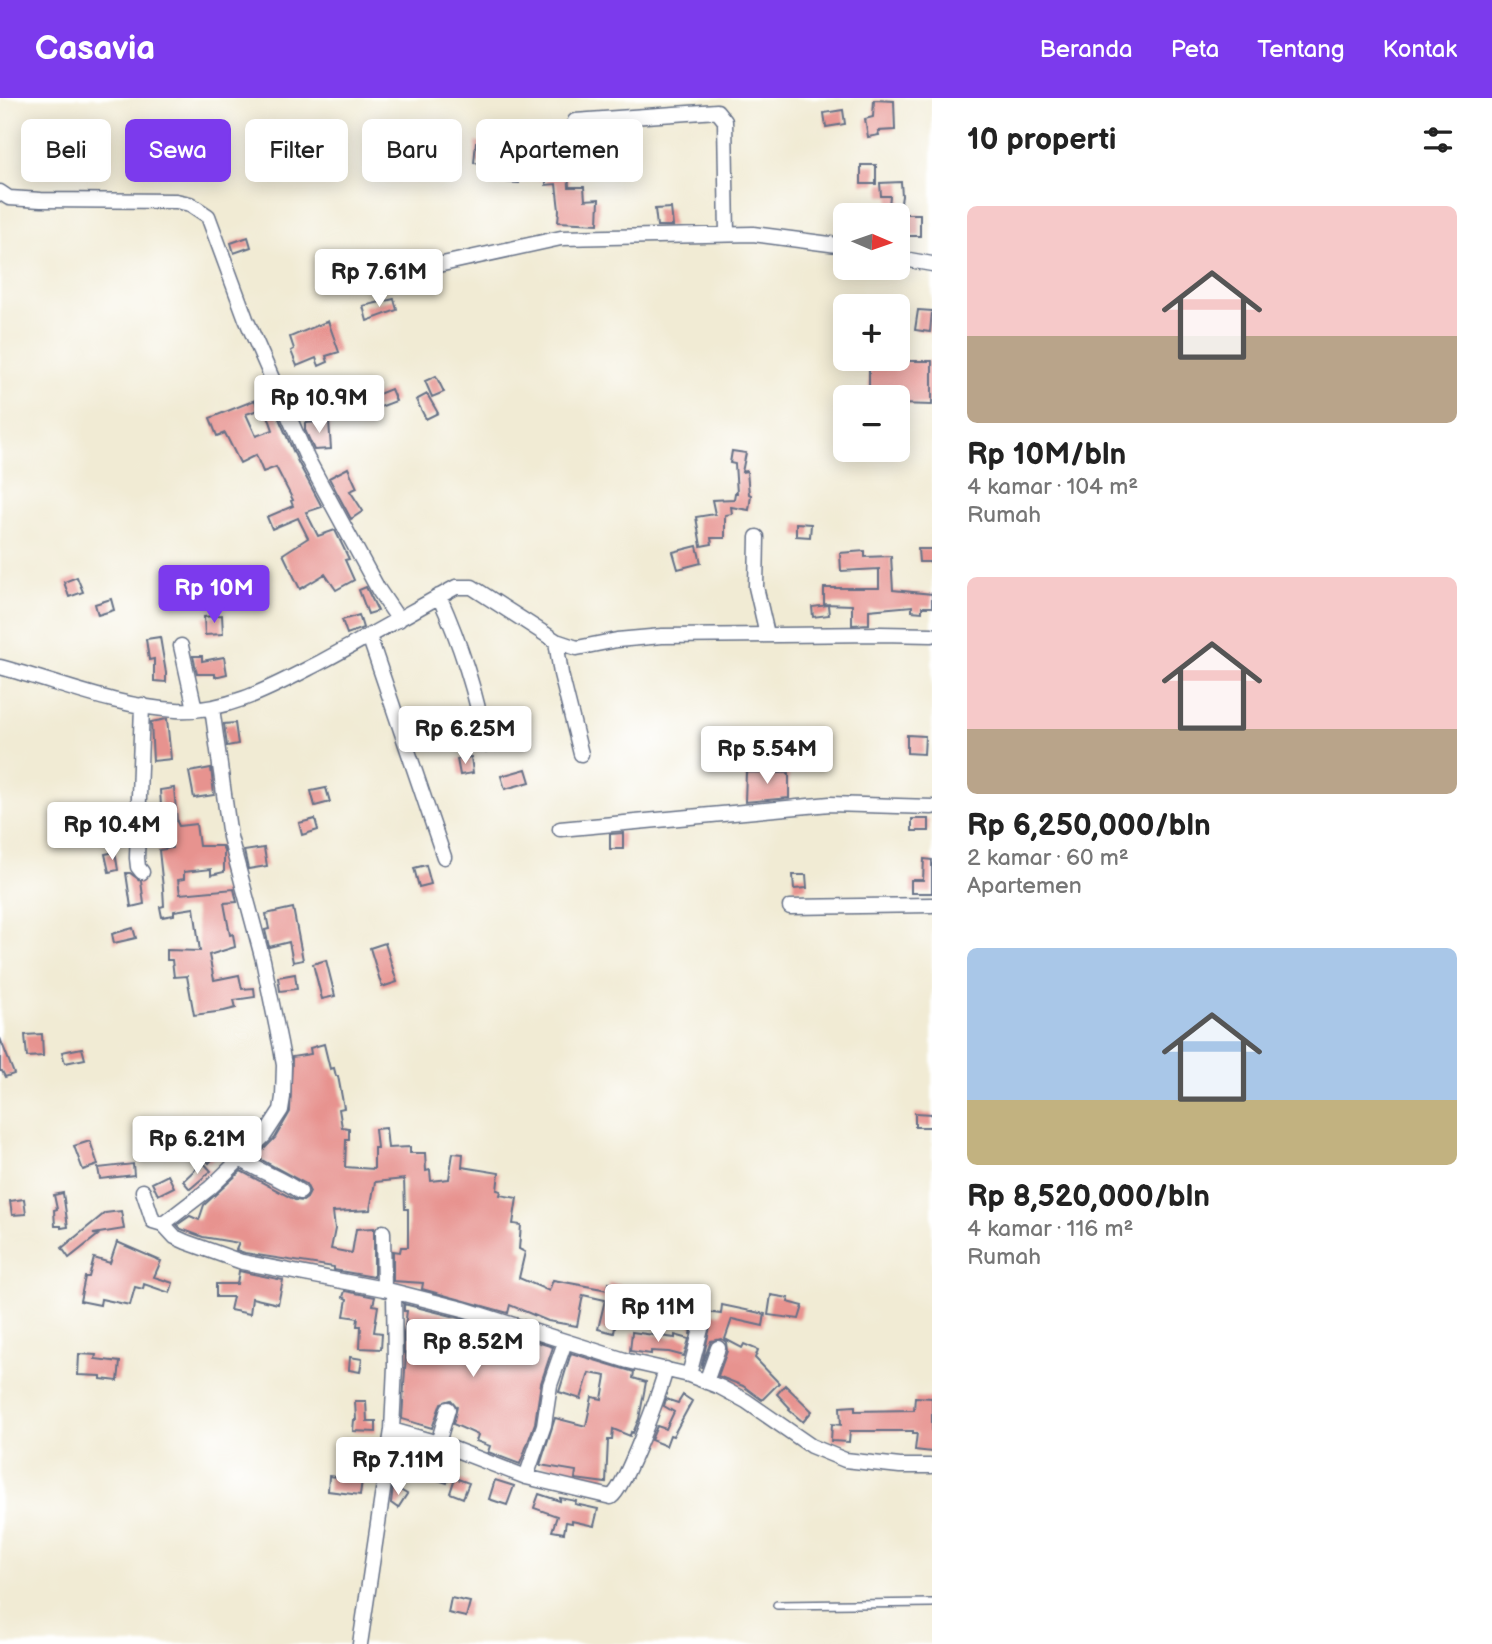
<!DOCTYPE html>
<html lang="id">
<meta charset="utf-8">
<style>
body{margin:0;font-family:"Balsamiq Sans",sans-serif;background:#f6f6f6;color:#222;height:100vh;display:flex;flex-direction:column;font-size:26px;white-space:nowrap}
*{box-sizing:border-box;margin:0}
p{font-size:23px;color:#767676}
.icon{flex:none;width:38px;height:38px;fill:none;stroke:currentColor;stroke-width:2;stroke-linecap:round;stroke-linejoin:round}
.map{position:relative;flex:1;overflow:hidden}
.drawer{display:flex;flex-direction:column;background:#fff;width:560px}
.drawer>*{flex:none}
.banner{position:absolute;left:21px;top:21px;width:665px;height:63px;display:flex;gap:14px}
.needle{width:46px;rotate:92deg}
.tools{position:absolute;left:833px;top:105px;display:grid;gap:14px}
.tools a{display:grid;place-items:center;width:77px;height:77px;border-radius:10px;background:#fff;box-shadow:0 4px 18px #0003;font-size:35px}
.price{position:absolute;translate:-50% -60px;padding:0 16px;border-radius:7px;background:#fff;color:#222;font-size:23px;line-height:46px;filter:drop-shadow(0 2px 4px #0008)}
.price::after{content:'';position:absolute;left:50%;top:42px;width:21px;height:16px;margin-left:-10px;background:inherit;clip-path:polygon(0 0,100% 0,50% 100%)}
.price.on{background:#7c3aed;color:#fff}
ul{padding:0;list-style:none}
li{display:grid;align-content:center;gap:14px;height:371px;padding:0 35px}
li span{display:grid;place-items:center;height:217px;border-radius:10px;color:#555}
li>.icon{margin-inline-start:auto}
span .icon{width:126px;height:126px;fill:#fffc;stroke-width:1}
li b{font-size:30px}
h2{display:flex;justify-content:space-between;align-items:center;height:84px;padding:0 35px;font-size:30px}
.chip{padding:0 24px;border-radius:10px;background:#fff;box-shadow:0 4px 18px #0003;font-size:24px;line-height:63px}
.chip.on{background:#7c3aed;color:#fff}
header{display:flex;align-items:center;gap:42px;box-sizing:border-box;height:98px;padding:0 35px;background:#7c3aed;color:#fff}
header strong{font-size:33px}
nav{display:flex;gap:38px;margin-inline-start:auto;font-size:24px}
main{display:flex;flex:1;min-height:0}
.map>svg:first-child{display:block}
.building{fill:#e7938f}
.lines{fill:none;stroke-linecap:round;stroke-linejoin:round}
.lane-casing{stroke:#667187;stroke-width:10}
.street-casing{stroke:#667187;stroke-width:17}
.lane{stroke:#fff;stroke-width:7}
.street{stroke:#fff;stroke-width:14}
</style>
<header>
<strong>Casavia</strong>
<nav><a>Beranda</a><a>Peta</a><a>Tentang</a><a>Kontak</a></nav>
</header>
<main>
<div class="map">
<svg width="932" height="1546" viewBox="0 0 932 1546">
<rect width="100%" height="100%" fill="#fff"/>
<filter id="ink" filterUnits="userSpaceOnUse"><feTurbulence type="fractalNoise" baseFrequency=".0143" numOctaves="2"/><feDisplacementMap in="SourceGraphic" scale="14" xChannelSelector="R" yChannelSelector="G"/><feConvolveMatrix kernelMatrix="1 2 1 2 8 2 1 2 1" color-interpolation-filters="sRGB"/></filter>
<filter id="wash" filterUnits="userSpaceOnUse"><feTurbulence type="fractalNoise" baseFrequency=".00686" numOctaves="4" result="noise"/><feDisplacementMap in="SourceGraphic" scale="28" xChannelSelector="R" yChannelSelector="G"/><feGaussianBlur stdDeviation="1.57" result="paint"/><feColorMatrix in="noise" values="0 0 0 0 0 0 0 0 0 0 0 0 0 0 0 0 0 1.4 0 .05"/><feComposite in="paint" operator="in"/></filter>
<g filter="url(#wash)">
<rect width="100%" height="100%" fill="#f1ebd4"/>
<g id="blocks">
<path class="building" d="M874,2l20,1 1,29 -17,1 1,4 -11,2 -3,-18 8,-2z
M843,12l2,14 -19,3 -2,-14z
M597,33l1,13 8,-1 3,20 -41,3 1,21h15l1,13 14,-1 -1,25 -40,-2 1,-12 -3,-26 -10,1v-5l-27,-1v4l-13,-1v-14h-2v-3l-30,-2 2,-21 31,2v-12h12v6l32,1v-6l11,-1v6l22,-3v-3z
M861,67h15v19h-15z
M901,84l1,14 -3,18h21v22h-22v-21h-10l2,-19h-9l-1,-13z
M671,110l2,18h-16l-2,-17z
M248,139l3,10 -17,6 -3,-10z
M394,201l3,11 -30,11 -4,-15z
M918,212l14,1 -2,21 -15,-2z
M328,223l11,31 -13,4 2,6 -9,4 -3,-8 -19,8 -6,-15 3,-2 -4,-12z
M869,263h63v44l-34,-1v-7h-29z
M436,278l8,16 -12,5 -7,-16z
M391,291l5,12 -21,8 -4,-12z
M427,296l11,19 -12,6 -10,-19z
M270,300l28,64 24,45 -16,5 12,24 17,-6 14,29 -4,1 9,20 -18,10 -11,-16 -25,15 -17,-35 25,-16 -10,-20 -26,11 -5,-12 26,-11 -2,-5 2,-1 -17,-33 -13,5 -7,-17 -16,8 -15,-30 -8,3 -7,-18 45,-18 3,10 -12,4 10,22 17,-6 -10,-29z
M329,323l2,28 -17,1 -9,-20v-7z
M732,353l14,2 -4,19 5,-1 2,23 2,1 -2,15 -18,-3 1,7 -7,1v23h-14l1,6 -11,2 -5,-29 19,-3 -3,-14 22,-1 1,-6h2l-2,-29 -5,-1z
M348,370l9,20 -7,3 13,20 -12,8 -22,-41z
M796,425l15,1 -1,13 -14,-1z
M697,448l4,17 -23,6 -5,-17z
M918,451h14v13h-13z
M865,453v6l26,-1 2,34 39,4v13h-10v5l-10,-1v-5l-43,4v14l-17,1v-20l-28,-1v-16h55v-19l-38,2 -1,-18z
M77,479l6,15 -14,5 -5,-15z
M366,489l12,24 -10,3 -9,-24z
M111,501l3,11 -16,5 -3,-11z
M828,507l1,10 -16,2 -1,-10z
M222,517l1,19 -18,1 -1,-18z
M359,517l4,13 -16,6 -5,-14z
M160,539l6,36v9l-12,-1v-22l-5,1 -3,-21z
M193,558h9v5l22,-4 3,17 -12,3v-3h-18z
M167,621l4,40 -18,2 -2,-39z
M235,625l3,21 -11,2 -3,-22z
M907,637l18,1 -1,18 -17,-1z
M471,659l2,16 -13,2 -3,-16z
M211,670l3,27 -20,3 -5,-26z
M526,671l4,13 -25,7 -4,-13z
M746,674l43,1v25l-44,4z
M174,690l3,34 2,4 17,-2 3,22h23l2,4v22l-13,3v-6l-27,3v7l-6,1 2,14 54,-5 3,13 -13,1 6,32 3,-1 2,13 -26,8 5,25 25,-5 3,14 12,-1 1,9 -21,3 2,8 -12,3 -30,4 -7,-39 -13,1 -2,-17h-5v-10l33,1 -6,-43 -20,3v4l-12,2 -2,-10 4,-1 -1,-18 -4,-38 13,-2 -7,-42h-4l-1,-16z
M326,690l4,14 -15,4 -4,-15z
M315,721l3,11 -16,5 -3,-12z
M912,721h17v12h-17z
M623,735v16h-13v-15z
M264,750l3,18 -19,3 -4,-18z
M115,754l3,18 -9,2 -4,-18z
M924,761l8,1v33h-21v-13h12z
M426,767l5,19 -12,3 -5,-19z
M126,775h4l11,8 3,23 -13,3z
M793,777h13l1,13 -13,1z
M293,810l10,52 -10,2 -4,-20 -20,5 -4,-17 4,-1 -3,-15z
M133,830l3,10 -22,5 -2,-9z
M385,845l12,39 -15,5 -12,-39z
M326,862l9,36 -13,3 -9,-35z
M295,876l2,15 -17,2 -2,-14z
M42,936l1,22 -16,1 -2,-22z
M0,940l14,36 -9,3 -3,-6h-2z
M324,946l6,25 4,-1 2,8h2l6,32 -5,1 3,18 7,1v12h-3l-1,27 29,2v-21h3l-2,-19 11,-1 2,20 22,-1v6h15l1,18 4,-1 1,11 18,-2 4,-26 10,1 -1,13 37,6 -2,17 4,1 -1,4 17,3 -4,26 8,1 -2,24 6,3 -6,26 30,13 4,-11 55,10 1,-7 13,2 -8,48 -16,-4 7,-29 -22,-5 -6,31 -29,-5 -38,-16 -2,8 -86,-24 1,-6 -30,-2v-30l7,1 1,-5h7v-38h-3l-1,-30 -29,3 -5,28 -37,2 2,17 -4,20 21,4 4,-24 18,-1v49l-40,-7v-3l-89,-14 -9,-3 3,-7 -36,-6 -22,-8 -4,-4 13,-9 9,4 5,-15 37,-34 54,29 8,1 4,-3 3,-6 -4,-8 -50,-27 19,-19 15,-26 2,-55 19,-3 -1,-6z
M82,950l3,11 -20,4 -3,-11z
M915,1015l17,1v13h-17z
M204,1039l15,15 -10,11 -15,-15z
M90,1043l8,24 -15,5 -9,-24z
M203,1064l8,9 -21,18 -7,-8z
M133,1066l1,11 -34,4 -2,-11z
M168,1077l6,12 -16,8 -6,-12z
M63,1095l5,34 -7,1v-2h-6l-1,-16 3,-1 -3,-14z
M24,1101l2,15 -14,1 -2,-14z
M121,1113l3,18 -31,5 5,1 -29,23 -7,-10 43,-35z
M117,1144l44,19 -7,16 19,6 -3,10 -26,-9 -1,5 -8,-2 -5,18 -29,-6 -1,6 -20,-4 5,-24h4l5,-19 16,5z
M239,1173l44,9 -5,24 -26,-6 -2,16 -20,-4 3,-13h-17v-13h21z
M345,1193l30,6 -2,8 5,1 -4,26 8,1 -1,16 -21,-1 1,-22h-4l1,-8 -14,-2 3,-17 -4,-2z
M771,1197l18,3 -1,4 15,4 -4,13 -31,-4z
M404,1206l56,14 93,29 -12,36 -6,40 -15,41 -32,-12 2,-6 -14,-5 2,-6 -25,-11 4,-17 -6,-7 -10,3 -9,25 -30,-9 4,-66h-2v-19l3,-23h-3z
M722,1207l43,9 -2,12 -31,-7 -7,20 17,9 2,-4 14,6 -3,8 24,25 -17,17 -19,-14 -25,-10 9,-25 -1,-9 -4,-3 -11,2 -10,27 9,-41 -6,-7h-6l-6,6 -2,9 3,-25 28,4z
M632,1234l43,6v-3l14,4 -5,17 -15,-4 -18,-1v3l-21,-3z
M571,1255l63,19 -1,6 13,4 -7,37 -6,14 -2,-1 -1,4 -17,-7 -1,11h-4l-2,43 -31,-4 1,-8 -36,-6 15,-47 31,8 6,-29 10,2 4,-23 -17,-3 -8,26 -22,-7z
M79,1256l17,1 -1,4 25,3 -2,19 -17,-2v-3l-23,-1z
M350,1259l12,2 -2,13 -11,-2z
M785,1287l27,26 -9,11 -14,-12 1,-2 -13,-14z
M683,1297l9,6 -19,35 -3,-1 -4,11 -15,-6 6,-14 9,3 8,-17 -10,-6 2,-7 12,4z
M915,1299l17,1v54l-17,-2 2,-17h-4v-2h-63l-1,11 -18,-1 1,-17 9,1 -1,-18 15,-1v5l59,-1z
M355,1303h11l1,20h9v11l-23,-1 1,-11h2z
M406,1347l29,10 1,5 16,5 -5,18 -9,-3 1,-3 -40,-15z
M329,1378l33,4 -2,15 -32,-4z
M455,1380l14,5 -6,15 -13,-5z
M495,1382l19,6 -7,19 -18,-6z
M393,1388l14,8 -9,14 -7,-5z
M539,1396l21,7v-3l16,3 -1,3 23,5 -4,17 -22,-5v2l-6,-1 -2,11 -12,-2 5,-15 -23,-8z
M451,1500l19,4 -4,15 -18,-4z"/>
</g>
</g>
<g filter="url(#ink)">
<use href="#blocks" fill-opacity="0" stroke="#667187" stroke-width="2"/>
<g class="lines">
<defs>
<path id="lane" d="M777,1507l155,-2"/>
<path id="street" d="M575,23l142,-10 8,10 2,113
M0,94l9,6 32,2 135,1 14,3 18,12 38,103 61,139 71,131 21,31
M898,160l34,6
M438,167l123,-27 192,-4 92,12
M757,439l-1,50 11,47
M439,498c20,44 39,101 46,148
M369,538l75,221
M556,543l5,33 20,80
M181,548l14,63
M0,569c58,15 115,40 176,43 52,3 100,-25 145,-48 45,-24 90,-50 135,-75h16l84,54 21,7 40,-8 45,-4 218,-2 52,1
M560,731l270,-25 102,3
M142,774l-4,-5 -1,-9 5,-153
M790,809l142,-2
M239,1060c20,14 43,20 61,34
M143,1093l10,30 10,3 12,13 11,5 56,20 142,27 79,20 165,52 61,14 31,12 26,14 65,45 34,14 55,6h32
M163,1126l47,-36 54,-52 17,-26 2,-13 1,-32 -4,-22 -17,-83 -33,-123 -18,-129
M383,1134l1,57
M689,1277l12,-46
M706,1284l12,-34
M392,1332l46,13 88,34 85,20c15,-10 49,-106 55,-128
M438,1345l10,-34
M526,1379l18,-52 6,-40 15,-43
M360,1546l32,-214 3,-64 -1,-74"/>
</defs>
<use href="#lane" class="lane-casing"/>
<use href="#street" class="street-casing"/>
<use href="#lane" class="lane"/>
<use href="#street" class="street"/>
</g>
</g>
</svg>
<div class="tools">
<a><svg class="needle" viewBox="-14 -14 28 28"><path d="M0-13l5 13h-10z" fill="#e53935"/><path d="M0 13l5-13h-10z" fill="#767676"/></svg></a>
<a>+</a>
<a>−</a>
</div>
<b class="price" style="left:379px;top:211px">Rp 7.61M</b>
<b class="price" style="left:319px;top:337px">Rp 10.9M</b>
<b class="price on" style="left:214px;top:527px">Rp 10M</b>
<b class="price" style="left:465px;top:668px">Rp 6.25M</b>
<b class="price" style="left:767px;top:688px">Rp 5.54M</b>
<b class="price" style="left:112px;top:764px">Rp 10.4M</b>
<b class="price" style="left:197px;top:1078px">Rp 6.21M</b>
<b class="price" style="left:658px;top:1246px">Rp 11M</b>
<b class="price" style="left:473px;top:1281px">Rp 8.52M</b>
<b class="price" style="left:398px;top:1399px">Rp 7.11M</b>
<div class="banner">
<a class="chip">Beli</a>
<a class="chip on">Sewa</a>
<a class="chip">Filter</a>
<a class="chip">Baru</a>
<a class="chip">Apartemen</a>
</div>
</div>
<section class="drawer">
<h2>10 properti<svg class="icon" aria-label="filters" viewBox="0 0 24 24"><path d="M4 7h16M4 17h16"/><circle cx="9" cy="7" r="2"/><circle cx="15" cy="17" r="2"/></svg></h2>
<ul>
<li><span style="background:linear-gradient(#f6c9c9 60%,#b9a48a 0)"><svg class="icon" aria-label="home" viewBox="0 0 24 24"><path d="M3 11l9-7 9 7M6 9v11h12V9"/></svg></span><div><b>Rp 10M/bln</b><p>4 kamar · 104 m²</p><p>Rumah</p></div></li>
<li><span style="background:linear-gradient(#f6c9c9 70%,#b9a48a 0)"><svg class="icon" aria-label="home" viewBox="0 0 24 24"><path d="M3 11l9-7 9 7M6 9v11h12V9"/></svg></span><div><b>Rp 6,250,000/bln</b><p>2 kamar · 60 m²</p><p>Apartemen</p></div></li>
<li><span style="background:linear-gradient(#a9c7e8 70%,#c2b280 0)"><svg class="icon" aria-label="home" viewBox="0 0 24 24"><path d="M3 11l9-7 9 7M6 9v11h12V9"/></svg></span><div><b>Rp 8,520,000/bln</b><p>4 kamar · 116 m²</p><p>Rumah</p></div></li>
</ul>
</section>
</main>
